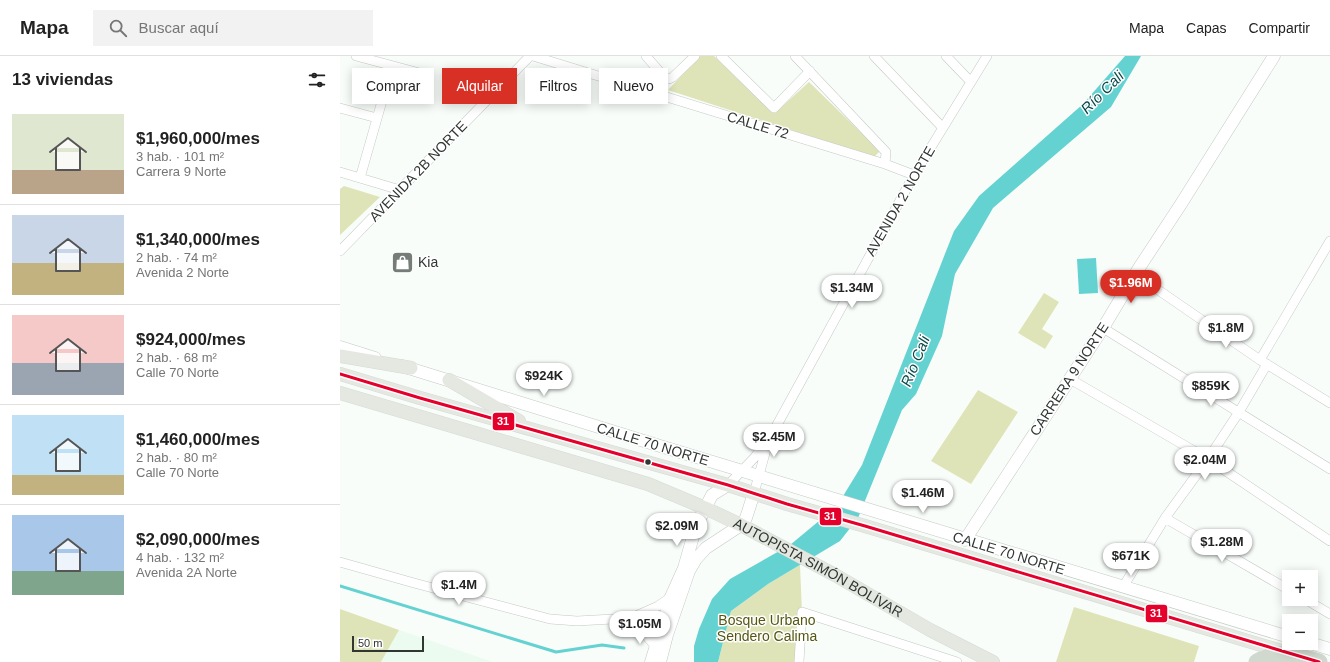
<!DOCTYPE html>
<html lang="es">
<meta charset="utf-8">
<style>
body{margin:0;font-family:Arial,sans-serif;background:#f2f2f2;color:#222;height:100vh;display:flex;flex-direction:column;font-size:15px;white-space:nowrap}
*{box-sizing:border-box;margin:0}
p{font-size:13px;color:#767676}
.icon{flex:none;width:22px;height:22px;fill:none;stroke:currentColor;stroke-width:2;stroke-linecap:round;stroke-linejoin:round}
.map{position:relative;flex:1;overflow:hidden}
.panel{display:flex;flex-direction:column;background:#fff;width:340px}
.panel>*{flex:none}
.hud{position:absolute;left:12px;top:12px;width:380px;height:36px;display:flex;gap:8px}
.controls{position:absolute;left:942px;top:514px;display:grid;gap:8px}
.controls a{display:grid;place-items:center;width:36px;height:36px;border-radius:0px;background:#fff;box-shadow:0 2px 10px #0003;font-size:20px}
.scale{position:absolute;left:12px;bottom:10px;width:72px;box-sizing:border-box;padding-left:4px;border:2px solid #303732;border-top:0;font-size:11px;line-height:14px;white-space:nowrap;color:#303732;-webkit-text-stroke:3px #fff;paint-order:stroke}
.price{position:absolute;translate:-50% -34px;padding:0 9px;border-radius:14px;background:#fff;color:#222;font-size:13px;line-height:26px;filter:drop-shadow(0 1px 2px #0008)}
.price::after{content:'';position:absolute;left:50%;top:24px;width:12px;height:9px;margin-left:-6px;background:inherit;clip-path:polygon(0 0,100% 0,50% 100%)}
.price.on{background:#d93025;color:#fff}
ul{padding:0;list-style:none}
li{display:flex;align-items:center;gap:12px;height:100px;padding:0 12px}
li+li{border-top:1px solid #e0e0e0}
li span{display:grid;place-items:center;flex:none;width:112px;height:80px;border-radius:0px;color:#555}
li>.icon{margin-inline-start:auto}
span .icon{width:48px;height:48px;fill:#fffc;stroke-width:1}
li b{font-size:17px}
h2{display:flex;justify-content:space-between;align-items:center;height:48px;padding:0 12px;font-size:17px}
.pill{padding:0 14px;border-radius:0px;background:#fff;box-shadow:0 2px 10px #0003;font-size:14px;line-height:36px}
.pill.on{background:#d93025;color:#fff}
header{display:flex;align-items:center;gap:24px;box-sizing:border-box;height:56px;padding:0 20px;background:#fff;border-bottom:1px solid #e0e0e0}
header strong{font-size:19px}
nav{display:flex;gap:22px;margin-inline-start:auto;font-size:14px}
.search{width:280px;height:36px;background:#f2f2f2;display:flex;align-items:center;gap:10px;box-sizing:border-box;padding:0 14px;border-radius:0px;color:#767676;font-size:15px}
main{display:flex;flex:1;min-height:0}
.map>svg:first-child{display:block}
.built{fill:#ebfbef}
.green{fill:#dfe4b8}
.water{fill:#65d2d2}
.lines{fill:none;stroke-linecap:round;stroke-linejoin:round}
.stream{stroke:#65d2d2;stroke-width:3}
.street-casing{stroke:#c4c9c5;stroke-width:10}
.secondary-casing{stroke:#c4c9c5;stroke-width:13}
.primary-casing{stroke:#d7dad8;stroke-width:14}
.highway-casing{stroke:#d7dad8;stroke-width:17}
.street{stroke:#fefffe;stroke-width:9}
.secondary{stroke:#fefffe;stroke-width:12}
.primary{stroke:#e4e8e0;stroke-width:13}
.highway{stroke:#d1d8cd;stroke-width:16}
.bus-1-casing{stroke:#fff;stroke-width:6}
.bus-1{stroke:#e4002b;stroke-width:3}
.bus-dot{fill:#303732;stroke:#fff;stroke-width:1.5}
.labels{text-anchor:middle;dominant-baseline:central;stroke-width:3;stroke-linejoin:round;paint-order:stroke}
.street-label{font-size:14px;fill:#303732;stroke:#fff}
.poi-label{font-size:14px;fill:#303732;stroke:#fff;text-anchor:start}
.park-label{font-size:14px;fill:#555711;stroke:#fff}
.water-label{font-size:15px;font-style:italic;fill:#074848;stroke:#fff}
.line-badge{stroke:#fff;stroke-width:1.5}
.badge-label{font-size:11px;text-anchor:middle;font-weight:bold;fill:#fff}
</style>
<header>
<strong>Mapa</strong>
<div class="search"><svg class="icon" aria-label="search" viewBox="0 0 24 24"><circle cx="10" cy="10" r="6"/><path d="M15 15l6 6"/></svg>Buscar aquí</div>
<nav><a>Mapa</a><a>Capas</a><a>Compartir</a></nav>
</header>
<main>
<section class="panel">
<h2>13 viviendas<svg class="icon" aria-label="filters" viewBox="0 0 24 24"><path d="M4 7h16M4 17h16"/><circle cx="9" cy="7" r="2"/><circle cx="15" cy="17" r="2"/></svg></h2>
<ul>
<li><span style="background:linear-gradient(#dfe7d0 70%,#b9a48a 0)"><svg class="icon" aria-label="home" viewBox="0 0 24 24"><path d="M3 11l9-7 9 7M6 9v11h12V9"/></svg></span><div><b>$1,960,000/mes</b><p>3 hab. · 101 m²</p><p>Carrera 9 Norte</p></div></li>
<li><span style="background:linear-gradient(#c9d6e8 60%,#c2b280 0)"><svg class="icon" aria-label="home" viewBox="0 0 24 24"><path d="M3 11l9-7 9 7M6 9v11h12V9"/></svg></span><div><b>$1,340,000/mes</b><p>2 hab. · 74 m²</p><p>Avenida 2 Norte</p></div></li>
<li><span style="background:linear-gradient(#f6c9c9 60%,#9aa5b1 0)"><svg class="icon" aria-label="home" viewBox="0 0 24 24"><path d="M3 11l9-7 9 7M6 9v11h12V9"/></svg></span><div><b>$924,000/mes</b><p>2 hab. · 68 m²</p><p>Calle 70 Norte</p></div></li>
<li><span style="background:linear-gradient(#bfe0f5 75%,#c2b280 0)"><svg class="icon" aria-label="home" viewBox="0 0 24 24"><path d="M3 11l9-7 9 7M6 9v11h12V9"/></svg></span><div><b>$1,460,000/mes</b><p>2 hab. · 80 m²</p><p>Calle 70 Norte</p></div></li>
<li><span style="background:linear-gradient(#a9c7e8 70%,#7fa58c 0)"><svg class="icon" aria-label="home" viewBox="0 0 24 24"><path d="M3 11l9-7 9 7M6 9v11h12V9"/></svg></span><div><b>$2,090,000/mes</b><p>4 hab. · 132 m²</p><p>Avenida 2A Norte</p></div></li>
</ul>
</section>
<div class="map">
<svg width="990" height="606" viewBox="0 0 990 606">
<rect width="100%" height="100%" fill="#f8fdf9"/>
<path class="built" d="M59,574l94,32h-112z"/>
<path class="green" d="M360,0h14l61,57 34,-31 71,69 -6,6 -206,-67z
M4,130l36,11 -40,38v-46z
M704,237l15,9 -17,27 11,7 -8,13 -27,-16z
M638,334l40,22 -47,72 -40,-23z
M460,509l2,47 -3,50h-81l13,-51 37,-27z
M734,551l125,39 -5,16h-138z
M0,553l59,21 -18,32h-41z"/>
<path class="water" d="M785,0h16l-30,51 -118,101 -38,66 -13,62 -26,58 -14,16 -44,108 -18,23 -72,43 -37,27 -13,51h-24v-16l5,-17 13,-30 18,-20 60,-34 47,-39 25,-41 92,-234 25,-35 104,-92z
M756,202l2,35 -19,1 -2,-35z"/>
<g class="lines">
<path class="stream" d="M0,530l216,66 46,-7 22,3"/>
<defs>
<path id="street" d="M16,0l71,19
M193,0l352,108 29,11
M306,0l19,22 4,1 4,-2 22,-21
M381,0l53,52 36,-37
M455,0l91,96 -1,12
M534,0l69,72
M606,0l25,26
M0,52l37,10
M0,116l60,18
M20,122l32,-112
M0,195l190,-195
M795,218l125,86 70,43
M763,272l227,141
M920,304l70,-119
M730,323l138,80 122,82
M388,429l27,-28 17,-23 142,-259 73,-119
M414,437l13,-47
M825,462l124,72
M0,506l74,21 136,36 27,2 54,-3 27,-12 13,-9h1
M783,531l42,-69 43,-59 31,-47 28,-48
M965,543l25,15
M291,562l25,29 4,1
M459,606l3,-50 155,50"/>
<path id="secondary" d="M0,291l35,11
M62,310l258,80 629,191
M625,484l138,-212 36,-60 42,-64 93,-148
M970,587l20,6
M311,606l20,-65 13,-29 12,-42 16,-31 16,-10
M320,606l7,-27 22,-64 7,-12 10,-11 35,-23 5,-7 8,-25"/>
<g id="primary">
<path d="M0,300l71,12"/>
<path d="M0,318l80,24 308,87 59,19 78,22 423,127"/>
<path d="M109,324l70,41"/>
<path id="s1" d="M0,337l308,91 57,24 36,17 94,50 95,55 63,32"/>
</g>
<path id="highway" d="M917,606c24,-14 37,-7 62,0"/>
</defs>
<use href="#street" class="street-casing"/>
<use href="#secondary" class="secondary-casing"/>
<use href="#primary" class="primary-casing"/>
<use href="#highway" class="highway-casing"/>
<use href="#street" class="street"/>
<use href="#secondary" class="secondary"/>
<use href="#primary" class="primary"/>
<use href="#highway" class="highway"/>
<defs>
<path id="bus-1" d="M0,318l80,24 308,87 59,19 78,22 454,136"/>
</defs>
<use href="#bus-1" class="bus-1-casing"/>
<use href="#bus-1" class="bus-1"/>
</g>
<defs>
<symbol id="shop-square" viewBox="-11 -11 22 22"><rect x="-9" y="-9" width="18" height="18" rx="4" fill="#767c78" stroke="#fff"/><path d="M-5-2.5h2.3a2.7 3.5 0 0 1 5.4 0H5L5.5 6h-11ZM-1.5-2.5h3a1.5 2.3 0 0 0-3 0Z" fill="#fff"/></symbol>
</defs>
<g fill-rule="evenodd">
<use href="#shop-square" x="50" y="194" width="25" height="25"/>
</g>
<circle class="bus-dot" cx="308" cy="406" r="3.5"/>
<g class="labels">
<g class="street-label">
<text transform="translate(418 69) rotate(17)">CALLE 72</text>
<text transform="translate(78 115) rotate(-46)">AVENIDA 2B NORTE</text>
<text transform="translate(560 145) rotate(-60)">AVENIDA 2 NORTE</text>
<text transform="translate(729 323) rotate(-57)">CARRERA 9 NORTE</text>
<text transform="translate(313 388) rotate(17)">CALLE 70 NORTE</text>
<text transform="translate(669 497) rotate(17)">CALLE 70 NORTE</text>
<text stroke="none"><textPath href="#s1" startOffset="511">AUTOPISTA SIMÓN BOLÍVAR</textPath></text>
</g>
<g class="poi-label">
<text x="78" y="206">Kia</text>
</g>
<g class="park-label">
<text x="427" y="564">Bosque Urbano<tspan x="427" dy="16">Sendero Calima</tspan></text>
</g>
<g class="water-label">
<text transform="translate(762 36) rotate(-45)">Río Cali</text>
<text transform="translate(575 305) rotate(-68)">Río Cali</text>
</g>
</g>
<g class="line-badge">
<rect x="152" y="356" width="23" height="19" rx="4" fill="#e4002b"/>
<rect x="479" y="451" width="23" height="19" rx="4" fill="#e4002b"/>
<rect x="805" y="548" width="23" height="19" rx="4" fill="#e4002b"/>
</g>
<g class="badge-label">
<text x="163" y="369">31</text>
<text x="490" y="464">31</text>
<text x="816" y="561">31</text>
</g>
</svg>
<div class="controls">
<a>+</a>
<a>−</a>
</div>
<div class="scale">50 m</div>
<b class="price on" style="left:791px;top:248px">$1.96M</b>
<b class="price" style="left:512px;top:253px">$1.34M</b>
<b class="price" style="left:886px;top:293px">$1.8M</b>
<b class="price" style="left:204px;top:341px">$924K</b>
<b class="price" style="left:871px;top:351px">$859K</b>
<b class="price" style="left:434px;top:402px">$2.45M</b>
<b class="price" style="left:865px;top:425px">$2.04M</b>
<b class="price" style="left:583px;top:458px">$1.46M</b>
<b class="price" style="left:337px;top:491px">$2.09M</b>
<b class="price" style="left:882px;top:507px">$1.28M</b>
<b class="price" style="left:791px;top:521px">$671K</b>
<b class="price" style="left:119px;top:550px">$1.4M</b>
<b class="price" style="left:300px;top:589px">$1.05M</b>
<div class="hud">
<a class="pill">Comprar</a>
<a class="pill on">Alquilar</a>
<a class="pill">Filtros</a>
<a class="pill">Nuevo</a>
</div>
</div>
</main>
